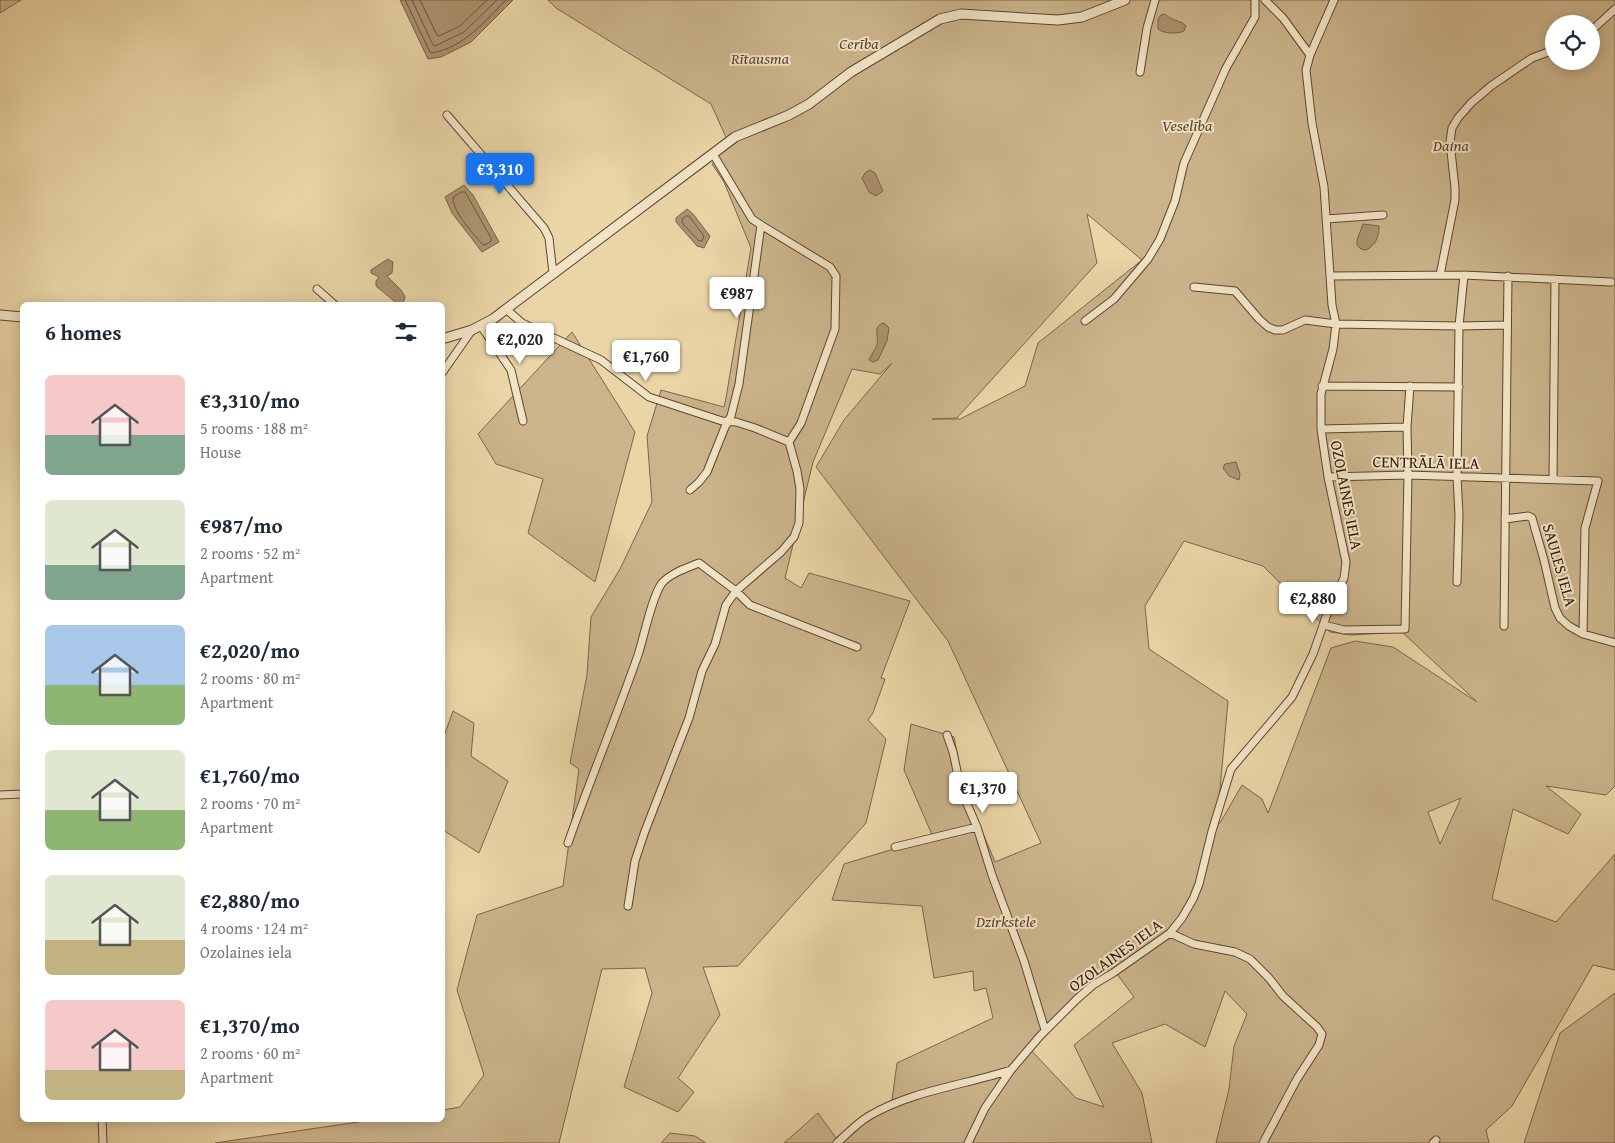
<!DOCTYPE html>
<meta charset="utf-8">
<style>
body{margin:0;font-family:"Gentium Book Plus",serif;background:#f2f2f3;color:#1f2937;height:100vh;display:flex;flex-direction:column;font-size:19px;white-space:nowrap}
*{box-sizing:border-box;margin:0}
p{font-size:16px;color:#747a83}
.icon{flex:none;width:28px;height:28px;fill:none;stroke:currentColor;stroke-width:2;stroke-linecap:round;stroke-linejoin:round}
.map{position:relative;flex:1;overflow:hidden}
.details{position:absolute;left:20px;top:302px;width:425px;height:820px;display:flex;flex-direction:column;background:#fff;border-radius:8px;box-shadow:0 2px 12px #0003}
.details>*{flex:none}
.buttons{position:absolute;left:1545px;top:15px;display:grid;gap:10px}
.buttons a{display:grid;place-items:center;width:55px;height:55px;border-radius:50%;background:#fff;box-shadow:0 2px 12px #0003;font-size:25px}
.price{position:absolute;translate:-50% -42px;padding:0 11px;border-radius:5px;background:#fff;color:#222;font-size:16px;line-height:32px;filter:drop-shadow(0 1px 2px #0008)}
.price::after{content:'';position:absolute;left:50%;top:30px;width:15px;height:11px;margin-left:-8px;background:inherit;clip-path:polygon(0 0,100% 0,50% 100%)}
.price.selected{background:#1a73e8;color:#fff}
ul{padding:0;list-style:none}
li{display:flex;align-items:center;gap:15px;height:125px;padding:0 25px}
li span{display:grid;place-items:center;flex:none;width:140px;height:100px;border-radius:8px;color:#555}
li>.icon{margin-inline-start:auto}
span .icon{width:60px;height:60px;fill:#fffc;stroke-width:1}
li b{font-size:21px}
h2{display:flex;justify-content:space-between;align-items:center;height:60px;padding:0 25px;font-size:21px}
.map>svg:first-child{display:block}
.green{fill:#cbb48b;stroke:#7e644a;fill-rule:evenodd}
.water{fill:#ab9370;stroke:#7a6046}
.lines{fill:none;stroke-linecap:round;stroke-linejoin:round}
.shore{stroke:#6e543c;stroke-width:1}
.minor-casing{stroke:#5f4430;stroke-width:9}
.tertiary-casing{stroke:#5f4430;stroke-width:11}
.minor{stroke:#f1e4c5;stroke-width:7}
.tertiary{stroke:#f1e4c5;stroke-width:9}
.labels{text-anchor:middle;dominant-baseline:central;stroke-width:4;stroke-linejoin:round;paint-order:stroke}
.park-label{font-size:16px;font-style:italic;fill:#5f442f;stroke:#f1e4c5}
.street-label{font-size:16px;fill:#311408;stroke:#f1e4c5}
</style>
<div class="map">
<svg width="1615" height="1143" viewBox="0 0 1615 1143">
<rect width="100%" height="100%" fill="#ead5a6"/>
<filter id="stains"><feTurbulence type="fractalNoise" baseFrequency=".004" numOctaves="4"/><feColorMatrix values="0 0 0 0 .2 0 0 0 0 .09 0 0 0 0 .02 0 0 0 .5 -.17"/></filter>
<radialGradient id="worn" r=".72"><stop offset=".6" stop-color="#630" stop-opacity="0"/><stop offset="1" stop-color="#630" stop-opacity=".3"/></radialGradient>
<path class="green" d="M0,0h21l-21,13z
M548,0h1067v786l-9,9 -60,-9 35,28 -13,20 -55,-25 -21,90 64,23 59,-68v116l-22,-5 -81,141 -26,24 3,13h-273l13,-54 5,-43 13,-32 -22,-23 -20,56 -40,-23 -53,19 30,50 10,50h-368l34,-30 18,25 56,-38 5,-37 96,-45 -7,-30 -12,3 -1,-20 -39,7 -12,-72 -90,-6 12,-36 89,-27 -29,-67 7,-46 43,13 10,51 31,74 46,-19 -93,-202 -132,-174 28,-47 48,-57 -12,11 -28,-5 -39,93 -28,116 16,10 8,-15 101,28 -29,77 4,1 -12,34 -5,7 18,19 -20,84 -128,143 -35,1 17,48 -42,63 16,14 -16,20 -54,-25 28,-94 -7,-25 -43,1 -43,174h-344l157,-23h70l1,-10 17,-3 24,-32 -27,-85 20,-75 86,-29 16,-117 -9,-6 17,-88 4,-58 29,-48 32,-67 -5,-66 14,-46 63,17 2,-9 25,-150 -27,-66 -12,-18 4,-3 -3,-7 16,-10 -18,-40 -155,-96zM1554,24h37v37h-37zM1087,214l55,46 -104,83 -13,43 -65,33h-28l25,-1 140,-155zM1184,541l79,25 67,66 21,3 51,-3 75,70 -84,-55 -38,-6 -24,7 -63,165 -6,-14 -20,-14 -22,38h-3l11,-122 -79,-52 -4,-43zM1461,798l-21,46 -12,-32zM1114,970l20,27 -60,48 30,62 -28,-9 -47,-50 64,-63 -2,-7 3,4z
M572,332l63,100 -40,150 -67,-49 15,-54 -47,-15 -18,-30z
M453,711l21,12 -3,33 37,25 -29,72 -36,-23v-91z
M1615,993v150h-91l36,-110z
M670,1133l25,3 11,7h-45z"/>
<path class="water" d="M400,0h113l-42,42 -30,15 -13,2z
M1165,14c8,8 14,5 21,12l-2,5c-6,3 -20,3 -26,-2v-10l3,-4z
M870,170l5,3 8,18 -7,5 -7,-4 -7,-14 3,-5z
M464,185l9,10 26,47 -17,10 -30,-39 -7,-16z
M687,209l6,5 17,22 -6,12 -7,-2 -21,-24v-4z
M1363,224l16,2c0,11 -3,19 -13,24l-5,-1 -4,-4v-5z
M388,259l5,3 -1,11 -5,3 14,14 4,7 -1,4 -5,4 -23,-19v-5l3,-4 -8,-4v-3z
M884,323l5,5 -2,13 -9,19 -5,2 -4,-2c2,-5 6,-10 8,-15 2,-9 -5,-19 7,-22z
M1236,462l4,12 -1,6 -10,-4 -6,-8 2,-4z"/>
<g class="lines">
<path class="shore" d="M405,0l25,52 2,1c31,-5 53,-32 74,-53
M412,0l21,45 2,1 29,-14 33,-32
M420,0l17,35 2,1 21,-10 27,-26
M462,192h3l3,5 23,41v3l-6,4 -3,-1c-9,-11 -30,-33 -29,-46z
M686,216h3l15,20 -2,5h-3l-16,-17 -1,-4z"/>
<defs>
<path id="minor" d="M1265,0l18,18 27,37
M1591,31l24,-22
M1140,72l7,-44 8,-28
M447,115l97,113 5,10 4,35
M1326,219l57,-4
M1440,275l15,-75v-12l-5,-46 2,-14 6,-10 13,-15 20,-17 41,-28 22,-8
M1330,276l134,-1 147,7
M1194,287l41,4 24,28 9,8 7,3h8l22,-10 31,4 123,2 48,-1
M317,289l18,16
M506,309l16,14 79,37 48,37 73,24 14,1 19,6 34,14
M1085,321l29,-22 34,-40 12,-20 15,-38 9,-38 12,-27 30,-68 29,-51v-17
M481,326l30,44 12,51
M442,373l30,-43
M1322,386l137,1
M1321,429l86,-2
M1328,477l80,-2 190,6 -13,47 -2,106
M1553,479l2,-200
M690,490l9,-8 8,-10 18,-45 6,-11 8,-32 22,-159 -9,-6 -39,-65
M1505,519l23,-3 4,2 12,42 11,48 5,10 9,8 14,8 32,9
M1457,582l2,-67 -2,-39 2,-150 5,-51
M1324,625l20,5 61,-1 3,-154 -1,-48 3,-41
M1504,626l4,-350
M947,735l6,17 8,38 16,37 15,48 32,86 21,69
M0,795l22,-1
M568,843c22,-63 48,-125 70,-188 6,-18 14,-59 24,-72 9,-10 25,-15 37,-20l37,28 14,14 107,42
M895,847l82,-20
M628,906l7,-45 10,-30 44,-113 13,-47 13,-27 11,-39 10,-14 45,-39 13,-15 5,-14 1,-34 -3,-18 -8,-29 12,-19 34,-94 1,-53 -6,-9 -69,-42
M1170,933l24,11 41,8 15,7 19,19 14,18 34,31 5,7 -3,11 -22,34 -34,64
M102,1120l1,23
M837,1143c10,-9 20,-20 32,-27 42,-25 95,-31 142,-46
M968,1143l17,-35 26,-38 29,-34 37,-37 16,-14 20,-12 57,-40 12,-15 11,-19 6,-15 13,-53 19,-62 61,-72 21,-43 14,-40 17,-36 2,-16 -18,-85 -7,-48v-35l12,-45 3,-25 -4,-19 -8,-118 -12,-64 -6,-53 4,-15 24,-55
M1433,1143l3,-3"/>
<path id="tertiary" d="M0,315l22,2
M442,339l30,-9 21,-11 242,-182 54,-22 20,-11 42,-32 89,-53 21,-5 97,6 24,-3 43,-17"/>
</defs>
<use href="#minor" class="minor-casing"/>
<use href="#tertiary" class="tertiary-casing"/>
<use href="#minor" class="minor"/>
<use href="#tertiary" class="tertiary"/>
</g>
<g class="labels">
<g class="park-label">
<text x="859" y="43">Cerība</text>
<text x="760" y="58">Rītausma</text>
<text x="1187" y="125">Veselība</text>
<text x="1451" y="145">Daina</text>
<text x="1006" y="921">Dzirkstele</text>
</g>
<g class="street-label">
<text transform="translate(1426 462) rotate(1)">CENTRĀLĀ IELA</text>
<text transform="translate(1347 495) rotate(79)">OZOLAINES IELA</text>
<text transform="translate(1560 565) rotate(74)">SAULES IELA</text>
<text transform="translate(1115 955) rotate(-36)">OZOLAINES IELA</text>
</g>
</g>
<rect width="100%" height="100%" filter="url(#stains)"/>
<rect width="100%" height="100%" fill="url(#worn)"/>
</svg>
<div class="buttons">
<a><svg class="icon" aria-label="locate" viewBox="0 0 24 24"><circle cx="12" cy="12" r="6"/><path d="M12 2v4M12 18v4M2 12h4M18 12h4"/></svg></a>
</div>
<b class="price selected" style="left:500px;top:195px">€3,310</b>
<b class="price" style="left:737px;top:319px">€987</b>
<b class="price" style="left:520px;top:365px">€2,020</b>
<b class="price" style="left:646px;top:382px">€1,760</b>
<b class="price" style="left:1313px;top:624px">€2,880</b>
<b class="price" style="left:983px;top:814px">€1,370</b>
<section class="details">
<h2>6 homes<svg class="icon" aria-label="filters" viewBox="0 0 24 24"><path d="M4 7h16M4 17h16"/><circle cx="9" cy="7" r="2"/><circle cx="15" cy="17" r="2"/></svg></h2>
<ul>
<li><span style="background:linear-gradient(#f6c9c9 60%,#7fa58c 0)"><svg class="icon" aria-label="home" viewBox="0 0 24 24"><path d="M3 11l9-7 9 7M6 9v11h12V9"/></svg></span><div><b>€3,310/mo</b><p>5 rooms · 188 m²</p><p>House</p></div></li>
<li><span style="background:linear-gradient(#dfe7d0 65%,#7fa58c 0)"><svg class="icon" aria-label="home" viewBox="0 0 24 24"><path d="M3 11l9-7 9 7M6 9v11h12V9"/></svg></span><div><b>€987/mo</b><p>2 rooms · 52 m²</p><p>Apartment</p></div></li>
<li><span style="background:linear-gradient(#a9c7e8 60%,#8fb573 0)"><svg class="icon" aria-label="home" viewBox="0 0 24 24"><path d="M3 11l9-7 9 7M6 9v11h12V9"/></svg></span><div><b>€2,020/mo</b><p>2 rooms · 80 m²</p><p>Apartment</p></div></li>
<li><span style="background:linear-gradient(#dfe7d0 60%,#8fb573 0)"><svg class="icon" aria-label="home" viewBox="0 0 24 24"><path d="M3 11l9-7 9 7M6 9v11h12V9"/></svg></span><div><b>€1,760/mo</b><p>2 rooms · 70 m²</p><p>Apartment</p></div></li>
<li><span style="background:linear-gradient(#dfe7d0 65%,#c2b280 0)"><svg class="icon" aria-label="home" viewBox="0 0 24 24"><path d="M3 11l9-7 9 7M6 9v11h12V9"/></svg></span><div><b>€2,880/mo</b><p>4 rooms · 124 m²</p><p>Ozolaines iela</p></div></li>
<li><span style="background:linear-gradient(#f6c9c9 70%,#c2b280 0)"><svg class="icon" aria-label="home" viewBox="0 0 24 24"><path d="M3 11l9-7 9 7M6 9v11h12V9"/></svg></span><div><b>€1,370/mo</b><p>2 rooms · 60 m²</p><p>Apartment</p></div></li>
</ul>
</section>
</div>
